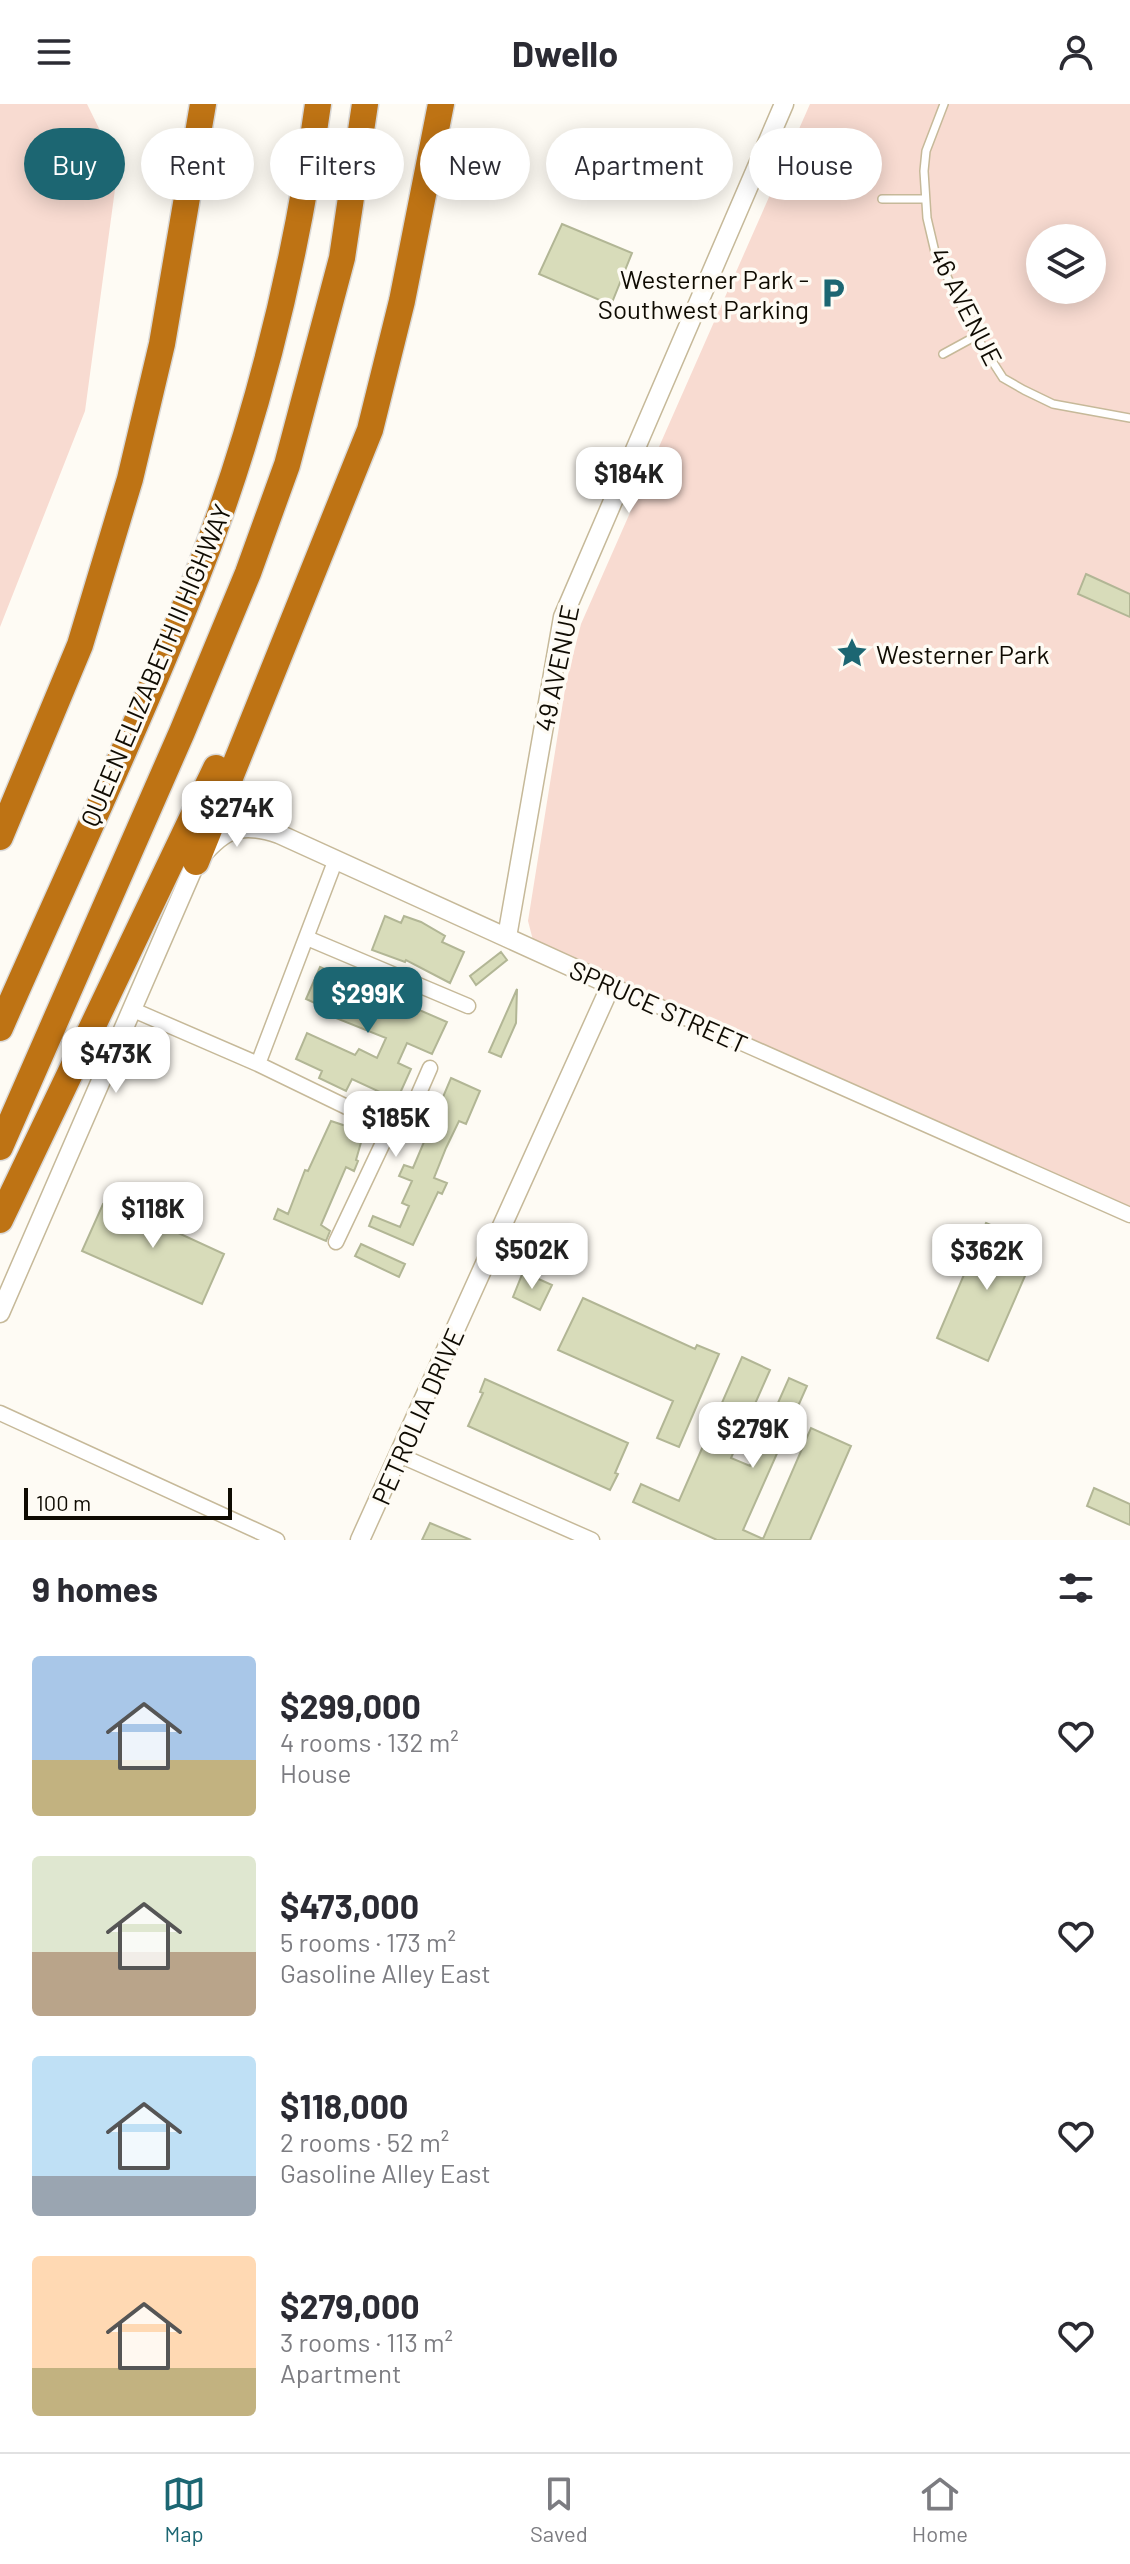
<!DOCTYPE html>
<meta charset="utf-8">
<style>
body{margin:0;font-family:Barlow,sans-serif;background:#f2f2f3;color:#2b2b33;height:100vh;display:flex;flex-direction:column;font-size:30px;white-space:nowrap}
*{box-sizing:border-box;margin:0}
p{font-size:26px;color:#7c7c81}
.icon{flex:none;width:44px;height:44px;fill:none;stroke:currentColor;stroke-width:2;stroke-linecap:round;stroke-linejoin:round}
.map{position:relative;height:1436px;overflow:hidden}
.drawer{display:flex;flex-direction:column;background:#fff;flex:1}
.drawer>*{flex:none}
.banner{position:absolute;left:24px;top:24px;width:1082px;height:72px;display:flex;gap:16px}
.tools{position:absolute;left:1026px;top:120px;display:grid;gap:16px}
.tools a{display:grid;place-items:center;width:80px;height:80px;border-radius:50%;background:#fff;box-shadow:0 4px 20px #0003;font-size:40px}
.scale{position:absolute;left:24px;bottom:20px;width:208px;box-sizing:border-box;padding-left:8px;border:4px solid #0f0b02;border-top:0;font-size:22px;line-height:28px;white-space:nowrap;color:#0f0b02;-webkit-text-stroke:6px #fefbf4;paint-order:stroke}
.price{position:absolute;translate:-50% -68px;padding:0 18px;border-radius:16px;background:#fff;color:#222;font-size:26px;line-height:52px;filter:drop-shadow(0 2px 4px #0008)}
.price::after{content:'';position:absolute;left:50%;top:48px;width:24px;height:18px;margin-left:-12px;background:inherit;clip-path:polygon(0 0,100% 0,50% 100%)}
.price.current{background:#1c6672;color:#fff}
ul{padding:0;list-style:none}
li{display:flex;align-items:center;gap:24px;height:200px;padding:0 32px}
li span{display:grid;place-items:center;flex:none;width:224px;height:160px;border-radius:8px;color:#555}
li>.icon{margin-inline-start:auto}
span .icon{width:96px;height:96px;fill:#fffc;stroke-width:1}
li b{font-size:34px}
h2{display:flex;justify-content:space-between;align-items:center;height:96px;padding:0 32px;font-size:34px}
.tag{padding:0 28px;border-radius:36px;background:#fff;box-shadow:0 4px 20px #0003;font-size:28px;line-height:72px}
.tag.current{background:#1c6672;color:#fff}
header{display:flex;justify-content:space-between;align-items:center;height:104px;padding:0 32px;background:#fff;font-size:36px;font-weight:700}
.dock{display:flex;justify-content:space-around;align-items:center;height:112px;border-top:2px solid #e1e1e2;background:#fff;font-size:22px;color:#7c7c81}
.dock a{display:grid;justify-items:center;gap:4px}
.dock .current{color:#1c6672}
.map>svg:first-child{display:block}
.green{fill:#f8dbd1;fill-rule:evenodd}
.building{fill:#d8dcba;stroke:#b2b695;stroke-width:2}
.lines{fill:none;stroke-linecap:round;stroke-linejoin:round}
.service-casing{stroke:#c6b999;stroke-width:10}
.minor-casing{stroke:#c6b999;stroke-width:17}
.tertiary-casing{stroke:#c6b999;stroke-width:21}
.motorway-casing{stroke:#d9d8d7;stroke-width:29}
.service{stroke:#fff;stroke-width:7}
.minor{stroke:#fff;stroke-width:14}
.tertiary{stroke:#fff;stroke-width:18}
.motorway{stroke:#be7314;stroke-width:26}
.labels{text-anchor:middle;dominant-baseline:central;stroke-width:7;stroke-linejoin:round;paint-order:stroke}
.poi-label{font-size:26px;fill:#0f0b02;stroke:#fefbf4;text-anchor:end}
.street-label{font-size:26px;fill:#0f0b02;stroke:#fefbf4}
</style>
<header><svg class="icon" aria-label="menu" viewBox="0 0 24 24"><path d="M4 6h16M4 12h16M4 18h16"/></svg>Dwello<svg class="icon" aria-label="person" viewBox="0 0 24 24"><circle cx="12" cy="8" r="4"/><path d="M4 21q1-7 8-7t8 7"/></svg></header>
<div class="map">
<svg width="1130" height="1436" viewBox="0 0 1130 1436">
<rect width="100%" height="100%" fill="#fefbf4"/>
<path class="green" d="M0,0h87l31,63 -33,244 -85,216z
M810,0h320v1103l-596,-263 -6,-23 38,-238 15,-59zM1040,134h52v52h-52z"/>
<path class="building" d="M562,120l70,29 -21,52 -72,-31z
M1086,470l44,20v23l-52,-23z
M385,812l16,7 3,-7 17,6 24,14 -3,6 22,10 -14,31 -44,-23 -1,2 -33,-12z
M501,848l6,8 -31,25 -6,-9z
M320,863l127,55 -15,32 -25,-11 -9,20 13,6 -14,31 -45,-21 -6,12 -27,-13 3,-7 -26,-12 11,-26 48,22 4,-6 18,9 9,-20 -60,-24 2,-5 -22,-10z
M517,885l-1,34 -15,34 -12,-5z
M451,974l29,13 -14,33 -7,-3 -13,27 -12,30 13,5 -5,11 -4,-2 -25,53 -44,-19 4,-10 27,11 9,-21 -7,-3 10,-22 -13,-5 5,-11 9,3z
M331,1017l33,11 -8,28 2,1 -4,10 -8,-4 -25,58 9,6 -4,10 -52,-22 4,-10 10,5 17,-44 3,1z
M126,1094l41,18 -4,10 61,28 -22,50 -120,-53 21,-47 17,8z
M986,1119l52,23 -50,115 -51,-23z
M361,1140l44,20 -6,13 -44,-21z
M523,1168l29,13 -12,25 -27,-13z
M583,1194l112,51 2,-4 22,9 -40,93 -22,-9 16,-37 -115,-51z
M742,1253l28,13 -39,88 19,8 39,-88 18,8 -64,144 20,9 48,-111 40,18 -41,94h-93l-84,-38 8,-18 38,17z
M485,1275l143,64 -13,30 3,1 -8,16 -142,-64 15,-33 -3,-1z
M1094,1384l36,16v21l-43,-19z
M430,1419l41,17h-49z"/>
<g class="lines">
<defs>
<path id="service" d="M944,0l-18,47 -2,20 3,47 8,34 41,84 27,42 21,12 29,14 77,14
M882,95h43
M943,250l33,-18"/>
<path id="minor" d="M307,834l161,68
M611,881l519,230
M131,905l127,55 132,64
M258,960l78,-205
M336,1138l54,-114 19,-12 21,-48
M0,1309l277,127
M399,1351l193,85"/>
<path id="tertiary" d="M507,833l56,-320 221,-513
M0,1209l196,-451c26,-32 42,-42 83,-28l332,151 -251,555"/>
<path id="motorway" d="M0,733l80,-192 50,-166 32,-135 41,-240
M196,758l174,-432 32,-129 39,-197
M0,924c64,-146 133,-291 192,-439 62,-155 103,-320 126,-485
M0,1043l182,-415 66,-159 39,-108 55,-207 23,-154
M0,1116l216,-452"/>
</defs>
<use href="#service" class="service-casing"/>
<use href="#minor" class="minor-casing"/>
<use href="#tertiary" class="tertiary-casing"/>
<use href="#motorway" class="motorway-casing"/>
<use href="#service" class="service"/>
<use href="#minor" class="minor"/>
<use href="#tertiary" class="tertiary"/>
<use href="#motorway" class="motorway"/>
</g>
<defs>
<symbol id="parking-bare" viewBox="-9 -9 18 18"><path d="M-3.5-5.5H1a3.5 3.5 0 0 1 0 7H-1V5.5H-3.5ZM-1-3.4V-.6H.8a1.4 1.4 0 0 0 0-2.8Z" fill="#1c6672" stroke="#fefbf4" stroke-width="2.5" paint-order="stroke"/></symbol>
<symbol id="sight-bare" viewBox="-9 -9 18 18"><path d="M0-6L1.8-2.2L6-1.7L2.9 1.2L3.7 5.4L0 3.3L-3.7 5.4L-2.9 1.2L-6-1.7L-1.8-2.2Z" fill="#1c6672" stroke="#fefbf4" stroke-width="2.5" paint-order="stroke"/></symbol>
</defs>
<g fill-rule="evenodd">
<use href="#parking-bare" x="811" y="167" width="44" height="44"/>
<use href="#sight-bare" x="830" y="527" width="44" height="44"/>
</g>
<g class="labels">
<g class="poi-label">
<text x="809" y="174">Westerner Park -<tspan x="809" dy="30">Southwest Parking</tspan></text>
<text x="876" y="549" text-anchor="start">Westerner Park</text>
</g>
<g class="street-label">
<text transform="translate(967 202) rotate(63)">46 AVENUE</text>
<text transform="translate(155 561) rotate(-67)">QUEEN ELIZABETH II HIGHWAY</text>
<text transform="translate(556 564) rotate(-78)">49 AVENUE</text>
<text transform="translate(659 902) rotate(24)">SPRUCE STREET</text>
<text transform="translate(417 1312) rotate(-66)">PETROLIA DRIVE</text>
</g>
</g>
</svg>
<div class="tools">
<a><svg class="icon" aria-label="layers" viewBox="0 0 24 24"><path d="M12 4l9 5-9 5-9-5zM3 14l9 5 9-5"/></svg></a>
</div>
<div class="scale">100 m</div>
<b class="price" style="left:629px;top:411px">$184K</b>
<b class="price" style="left:237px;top:745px">$274K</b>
<b class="price current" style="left:368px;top:931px">$299K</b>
<b class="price" style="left:116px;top:991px">$473K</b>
<b class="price" style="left:396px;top:1055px">$185K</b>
<b class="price" style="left:153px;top:1146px">$118K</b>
<b class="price" style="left:532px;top:1187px">$502K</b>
<b class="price" style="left:987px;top:1188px">$362K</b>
<b class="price" style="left:753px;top:1366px">$279K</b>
<div class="banner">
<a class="tag current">Buy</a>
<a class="tag">Rent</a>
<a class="tag">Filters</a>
<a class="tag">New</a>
<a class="tag">Apartment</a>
<a class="tag">House</a>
</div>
</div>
<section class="drawer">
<h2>9 homes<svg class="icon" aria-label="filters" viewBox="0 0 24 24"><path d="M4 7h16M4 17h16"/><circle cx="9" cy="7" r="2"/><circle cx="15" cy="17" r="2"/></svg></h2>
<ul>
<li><span style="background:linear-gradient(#a9c7e8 65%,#c2b280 0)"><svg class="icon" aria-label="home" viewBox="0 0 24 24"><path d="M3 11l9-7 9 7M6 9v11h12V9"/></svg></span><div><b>$299,000</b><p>4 rooms · 132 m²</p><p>House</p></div><svg class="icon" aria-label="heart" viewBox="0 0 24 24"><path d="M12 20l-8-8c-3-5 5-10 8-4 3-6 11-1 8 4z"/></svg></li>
<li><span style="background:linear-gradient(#dfe7d0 60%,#b9a48a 0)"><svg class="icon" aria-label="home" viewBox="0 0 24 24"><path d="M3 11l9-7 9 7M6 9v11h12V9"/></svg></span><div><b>$473,000</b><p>5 rooms · 173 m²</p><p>Gasoline Alley East</p></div><svg class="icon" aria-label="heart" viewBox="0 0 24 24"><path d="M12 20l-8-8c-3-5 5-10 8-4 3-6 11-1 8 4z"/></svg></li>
<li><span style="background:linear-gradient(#bfe0f5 75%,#9aa5b1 0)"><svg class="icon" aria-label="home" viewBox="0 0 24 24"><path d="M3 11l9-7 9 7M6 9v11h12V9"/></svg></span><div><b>$118,000</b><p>2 rooms · 52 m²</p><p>Gasoline Alley East</p></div><svg class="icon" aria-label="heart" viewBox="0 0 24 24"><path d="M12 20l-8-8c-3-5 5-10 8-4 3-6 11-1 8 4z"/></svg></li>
<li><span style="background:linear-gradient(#ffd9b3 70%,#c2b280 0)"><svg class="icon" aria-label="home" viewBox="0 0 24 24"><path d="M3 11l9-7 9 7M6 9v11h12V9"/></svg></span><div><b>$279,000</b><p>3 rooms · 113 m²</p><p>Apartment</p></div><svg class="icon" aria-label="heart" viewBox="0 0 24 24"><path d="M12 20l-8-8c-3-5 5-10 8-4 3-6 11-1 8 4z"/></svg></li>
</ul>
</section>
<nav class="dock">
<a class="current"><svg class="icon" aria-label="map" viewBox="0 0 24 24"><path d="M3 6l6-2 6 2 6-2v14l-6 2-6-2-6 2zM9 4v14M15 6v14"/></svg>Map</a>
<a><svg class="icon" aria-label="saved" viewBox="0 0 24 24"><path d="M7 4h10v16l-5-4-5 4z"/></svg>Saved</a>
<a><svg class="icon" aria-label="home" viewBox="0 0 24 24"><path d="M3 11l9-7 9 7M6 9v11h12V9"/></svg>Home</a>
</nav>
